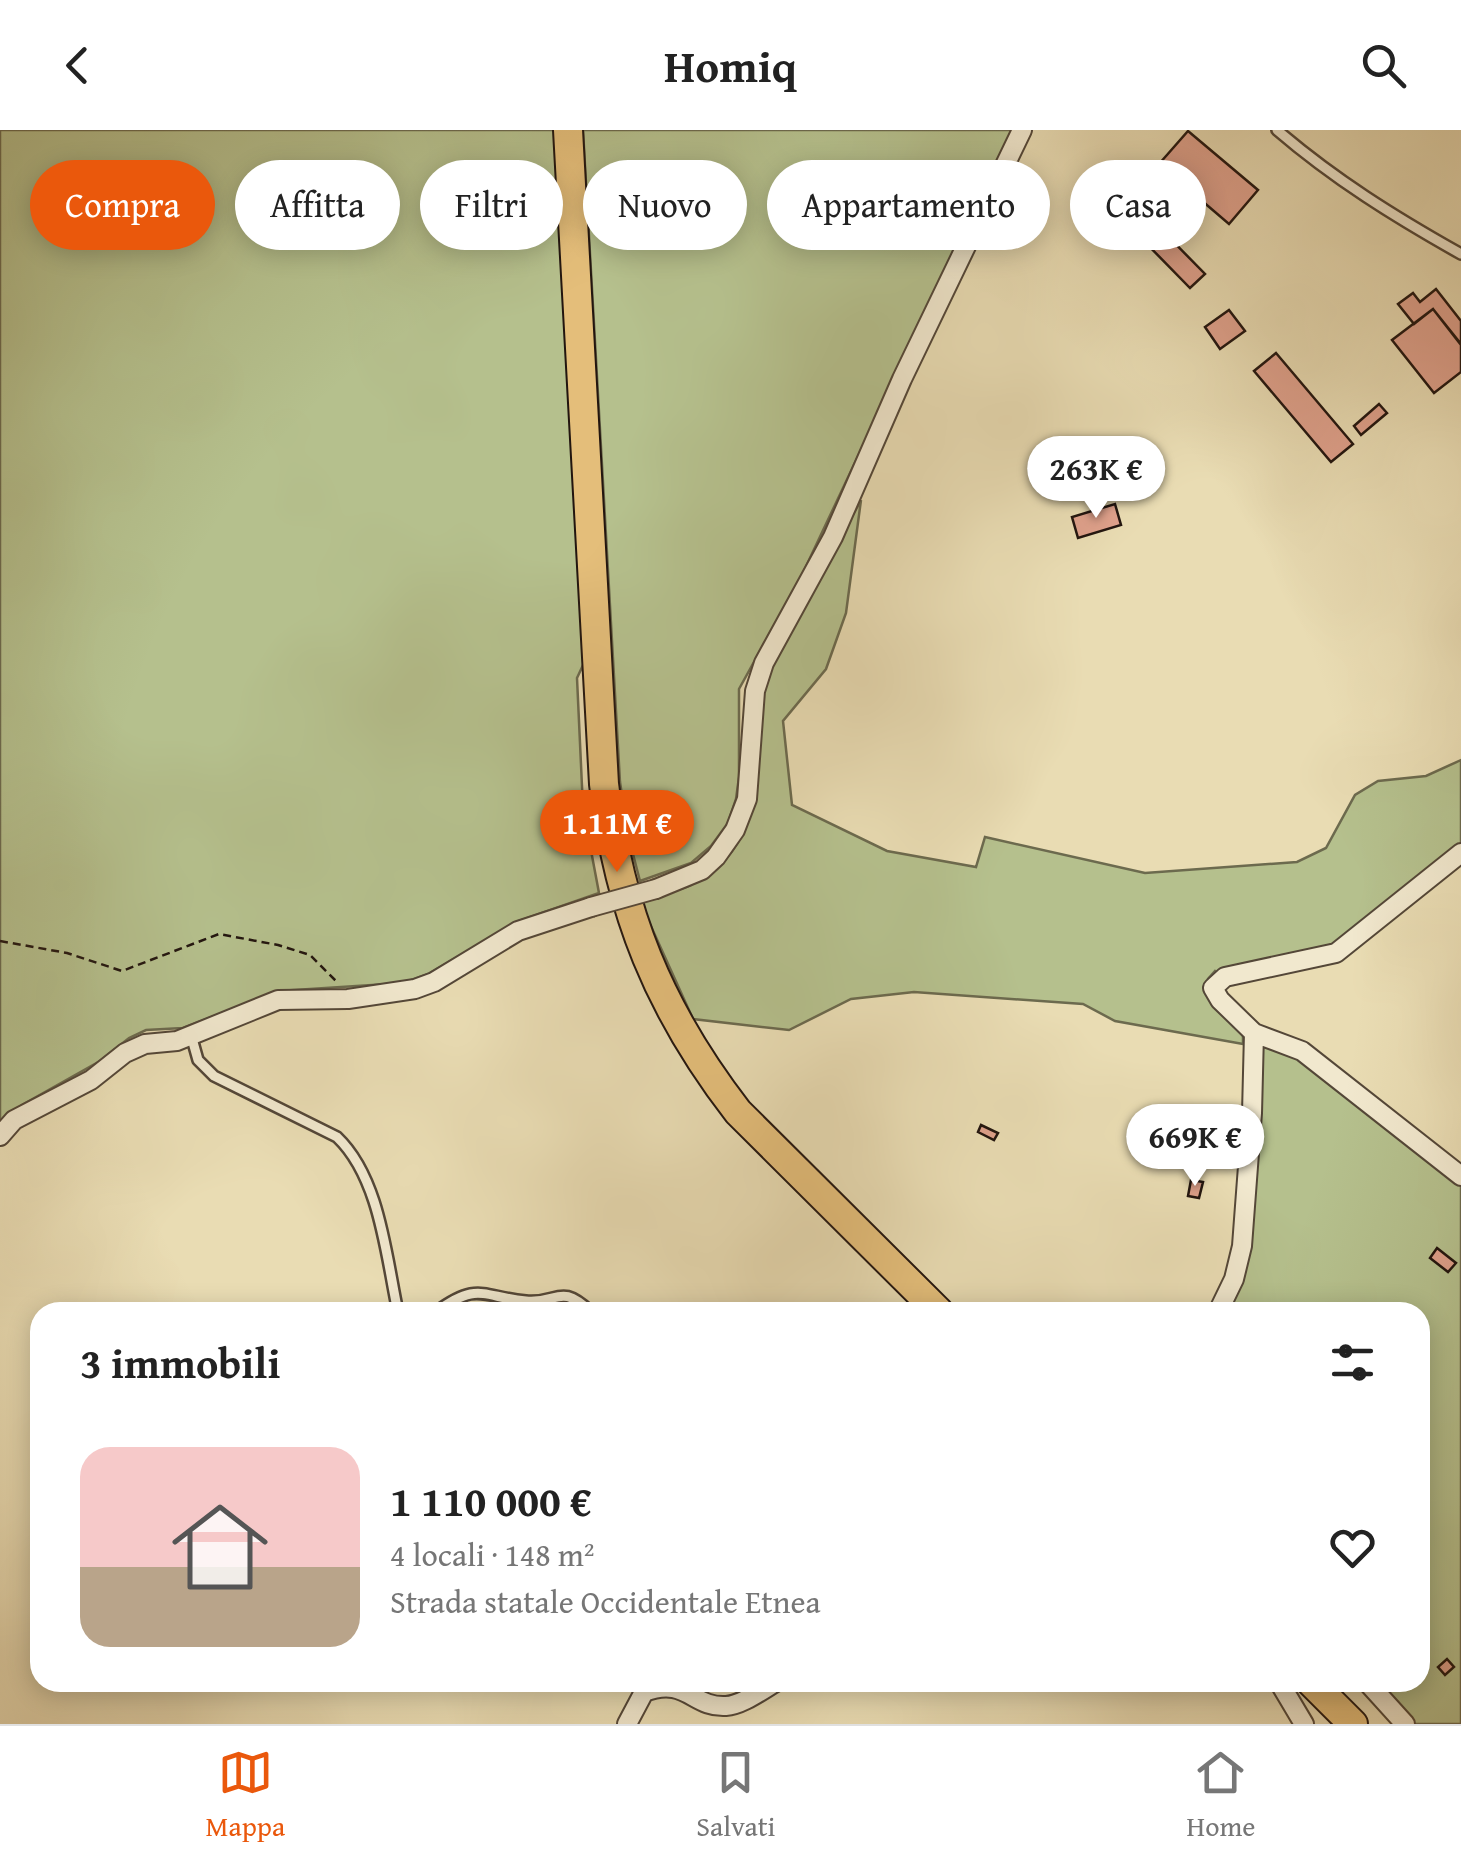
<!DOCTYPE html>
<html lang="it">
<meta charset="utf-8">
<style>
body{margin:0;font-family:"Gentium Book Plus",serif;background:#f6f6f6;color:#222;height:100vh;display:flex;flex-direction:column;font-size:38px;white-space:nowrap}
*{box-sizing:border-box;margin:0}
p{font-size:32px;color:#767676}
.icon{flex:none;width:55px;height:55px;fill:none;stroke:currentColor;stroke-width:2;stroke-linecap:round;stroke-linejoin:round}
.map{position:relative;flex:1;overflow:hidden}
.side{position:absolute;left:30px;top:1172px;width:1400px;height:390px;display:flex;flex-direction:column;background:#fff;border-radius:30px;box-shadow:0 5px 25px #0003}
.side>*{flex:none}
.top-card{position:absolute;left:30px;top:30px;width:1402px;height:90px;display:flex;gap:20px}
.price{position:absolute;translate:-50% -85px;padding:0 22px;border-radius:35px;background:#fff;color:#222;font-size:32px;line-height:65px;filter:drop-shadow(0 2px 5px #0008)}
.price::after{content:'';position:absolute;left:50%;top:60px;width:30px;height:22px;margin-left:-15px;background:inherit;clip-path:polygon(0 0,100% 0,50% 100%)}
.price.on{background:#ea580c;color:#fff}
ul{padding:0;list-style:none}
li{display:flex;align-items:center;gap:30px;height:250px;padding:0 50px}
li+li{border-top:2px solid #e0e0e0}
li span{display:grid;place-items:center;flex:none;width:280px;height:200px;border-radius:30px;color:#555}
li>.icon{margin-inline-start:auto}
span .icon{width:120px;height:120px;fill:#fffc;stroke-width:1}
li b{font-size:42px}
h2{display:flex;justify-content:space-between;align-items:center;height:120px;padding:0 50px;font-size:42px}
.pill{padding:0 35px;border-radius:45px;background:#fff;box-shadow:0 5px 25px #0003;font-size:35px;line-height:90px}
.pill.on{background:#ea580c;color:#fff}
header{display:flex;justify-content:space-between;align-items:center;height:130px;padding:0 50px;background:#fff;font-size:45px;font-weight:700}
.tabs{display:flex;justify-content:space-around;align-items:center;height:140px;border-top:2px solid #e0e0e0;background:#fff;font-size:28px;color:#767676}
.tabs a{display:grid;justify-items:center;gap:5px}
.tabs .on{color:#ea580c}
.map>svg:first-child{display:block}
.green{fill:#b5c08d;stroke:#6c6a4e;stroke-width:2.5}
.building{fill:#dfa18c;stroke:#22150f;stroke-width:2.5}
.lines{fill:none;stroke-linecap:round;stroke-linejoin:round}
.service-casing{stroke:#544738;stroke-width:14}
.minor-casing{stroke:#544738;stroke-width:22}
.primary-casing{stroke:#22150f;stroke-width:32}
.path{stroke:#22150f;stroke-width:2.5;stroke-dasharray:8 5;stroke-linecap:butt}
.service{stroke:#f1e8ce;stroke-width:9}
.minor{stroke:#f1e8ce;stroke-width:18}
.primary{stroke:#e4be7a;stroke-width:28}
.minor-bridge-casing{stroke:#544738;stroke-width:22;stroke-linecap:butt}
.minor-bridge{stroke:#f1e8ce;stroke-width:18}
</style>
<header><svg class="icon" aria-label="back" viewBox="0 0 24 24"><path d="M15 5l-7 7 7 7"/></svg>Homiq<svg class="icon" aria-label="search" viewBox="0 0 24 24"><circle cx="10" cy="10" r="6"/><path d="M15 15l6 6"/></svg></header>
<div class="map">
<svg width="1461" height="1594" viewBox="0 0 1461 1594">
<rect width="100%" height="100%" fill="#e9dcb3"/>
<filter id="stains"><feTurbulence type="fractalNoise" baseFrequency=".002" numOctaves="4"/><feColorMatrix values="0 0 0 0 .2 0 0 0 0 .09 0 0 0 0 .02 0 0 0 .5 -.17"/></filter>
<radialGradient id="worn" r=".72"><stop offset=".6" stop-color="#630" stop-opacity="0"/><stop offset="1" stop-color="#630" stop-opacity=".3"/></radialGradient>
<path class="green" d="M0,0h555l29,533 -7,15 6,130 16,85 -80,28 -91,53 -25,9 -124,8 -96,37 -37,2 -17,8 -29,23 -78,44 -22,19z
M583,0h429l-211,447 -62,112v88l-3,22 -8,24 -17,23 -20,17 -51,18 -12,-46 -8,-53z
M861,370l-15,113 -20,56 -43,52 9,84 95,46 89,16 9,-30 160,36 152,-11 29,-14 29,-53 23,-14 48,-5 35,-16v86l-121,95 -32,13 -75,12 -13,10 -5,-5 -7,8 1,6 34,46v13l-128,-23 -32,-17 -169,-12 -63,7 -62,31 -96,-11 -53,-117c16,-6 35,-10 51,-17 87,-43 57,-138 77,-213z
M1263,913l32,11 166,131v539h-46l-39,-41 44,-1v-370h-197l20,-47z"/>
<path class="building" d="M1188,1l70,59 -29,34 -70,-60z
M1156,94l49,50 -15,14 -49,-50z
M1436,159l25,32v23l-28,-35 -19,15 -16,-20 15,-11 7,9z
M1433,179l28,36v27l-27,21 -42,-53z
M1229,180l16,21 -25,18 -15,-22z
M1276,223l77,91 -22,18 -77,-91z
M1379,274l8,9 -26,22 -7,-9z
M1115,374l6,21 -43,13 -6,-21z
M981,995l17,8 -4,7 -16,-8z
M1191,1050l12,2 -4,16 -11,-2z
M1437,1118l19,15 -8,9 -18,-14z
M1447,1529l7,8 -9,8 -7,-8z"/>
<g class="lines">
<defs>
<path id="service" d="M1277,0c57,49 118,87 184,124
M191,905l7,25 16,16 123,61c43,41 49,119 61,175
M436,1182c42,-31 46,-15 90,-11 33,3 33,-19 65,11"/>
<path id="minor" d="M1461,723l-125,100 -111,24 -12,11 7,12 34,33 48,18 159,125
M656,759l46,-19 14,-13 19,-27 12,-31 8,-108 9,-28 69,-126 69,-158 120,-249
M0,1006l14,-16 77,-40 34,-27 20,-9 32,-3 101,-41 70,-1 67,-10 19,-7 84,-51 73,-24
M1218,1182l16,-33 8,-33 10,-133 2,-80
M1279,1552l25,42
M1367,1552l38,42
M627,1594l17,-32c43,-16 48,16 82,14 16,-1 36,-16 50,-24"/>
<path id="primary" d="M568,0l36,654c15,127 55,226 134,328l201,200
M1311,1552l42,42"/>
</defs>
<use href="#service" class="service-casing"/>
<use href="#minor" class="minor-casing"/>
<use href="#primary" class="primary-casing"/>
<path class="path" d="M0,811l67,12 55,18 97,-37 59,11 32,10 26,26"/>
<use href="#service" class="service"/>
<use href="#minor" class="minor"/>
<use href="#primary" class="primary"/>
<defs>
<path id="minor-bridge" d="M591,777l65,-18"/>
</defs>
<use href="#minor-bridge" class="minor-bridge-casing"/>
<use href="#minor-bridge" class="minor-bridge"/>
</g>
<rect width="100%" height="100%" filter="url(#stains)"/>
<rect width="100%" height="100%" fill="url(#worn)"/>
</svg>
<b class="price" style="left:1096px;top:391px">263K €</b>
<b class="price on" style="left:617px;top:745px">1.11M €</b>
<b class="price" style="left:1195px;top:1059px">669K €</b>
<div class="top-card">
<a class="pill on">Compra</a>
<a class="pill">Affitta</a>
<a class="pill">Filtri</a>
<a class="pill">Nuovo</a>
<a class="pill">Appartamento</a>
<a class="pill">Casa</a>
</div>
<section class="side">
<h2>3 immobili<svg class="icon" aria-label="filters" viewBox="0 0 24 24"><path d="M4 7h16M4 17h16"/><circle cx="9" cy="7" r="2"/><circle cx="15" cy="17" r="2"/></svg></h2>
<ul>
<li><span style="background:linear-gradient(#f6c9c9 60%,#b9a48a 0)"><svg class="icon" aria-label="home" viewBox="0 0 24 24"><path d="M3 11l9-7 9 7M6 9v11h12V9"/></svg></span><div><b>1 110 000 €</b><p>4 locali · 148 m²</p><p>Strada statale Occidentale Etnea</p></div><svg class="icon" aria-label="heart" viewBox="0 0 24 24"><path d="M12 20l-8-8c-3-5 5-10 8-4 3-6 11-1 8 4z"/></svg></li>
</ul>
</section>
</div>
<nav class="tabs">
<a class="on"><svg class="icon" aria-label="map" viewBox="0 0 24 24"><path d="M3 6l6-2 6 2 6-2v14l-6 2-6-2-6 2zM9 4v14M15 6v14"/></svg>Mappa</a>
<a><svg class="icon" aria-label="saved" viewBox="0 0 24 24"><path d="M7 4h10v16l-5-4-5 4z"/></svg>Salvati</a>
<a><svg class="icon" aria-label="home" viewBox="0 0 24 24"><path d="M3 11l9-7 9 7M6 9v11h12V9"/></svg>Home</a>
</nav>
